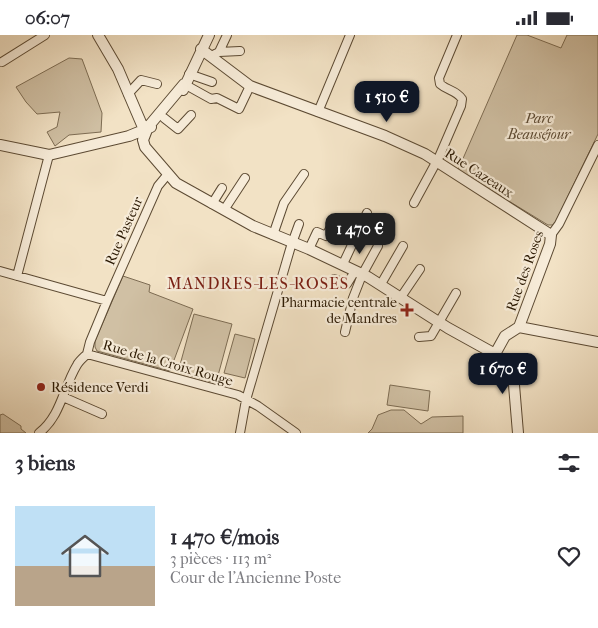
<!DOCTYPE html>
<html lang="fr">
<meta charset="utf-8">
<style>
body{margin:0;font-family:"IM FELL French Canon",serif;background:#f7f7f7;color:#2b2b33;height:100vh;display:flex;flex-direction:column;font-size:19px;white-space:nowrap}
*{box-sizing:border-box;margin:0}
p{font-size:16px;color:#7c7c81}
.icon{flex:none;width:28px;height:28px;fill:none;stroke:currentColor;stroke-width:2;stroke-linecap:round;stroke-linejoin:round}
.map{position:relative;height:398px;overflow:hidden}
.details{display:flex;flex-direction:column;background:#fff;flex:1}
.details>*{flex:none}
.price{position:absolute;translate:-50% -42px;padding:0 11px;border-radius:10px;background:#111827;color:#fff;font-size:16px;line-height:32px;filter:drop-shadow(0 1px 2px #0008)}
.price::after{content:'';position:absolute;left:50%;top:30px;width:15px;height:11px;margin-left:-8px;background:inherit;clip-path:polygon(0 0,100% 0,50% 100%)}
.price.active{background:#222;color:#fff}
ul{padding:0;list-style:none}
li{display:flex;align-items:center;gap:15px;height:125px;padding:0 15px}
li+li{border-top:1px solid #e1e1e2}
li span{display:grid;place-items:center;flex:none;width:140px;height:100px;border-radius:0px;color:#555}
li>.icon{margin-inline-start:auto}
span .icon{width:60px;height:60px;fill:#fffc;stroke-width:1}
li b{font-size:21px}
h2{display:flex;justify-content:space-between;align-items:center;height:60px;padding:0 15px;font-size:21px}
.status{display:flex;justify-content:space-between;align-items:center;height:35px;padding:0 25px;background:#fff;direction:ltr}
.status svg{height:14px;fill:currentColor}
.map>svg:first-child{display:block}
.green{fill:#d0c0a4;stroke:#7d6c53}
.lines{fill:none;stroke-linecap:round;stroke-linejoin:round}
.minor-casing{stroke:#5c4a33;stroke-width:10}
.tertiary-casing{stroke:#5c4a33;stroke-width:12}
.minor{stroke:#f7ecd9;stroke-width:8}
.tertiary{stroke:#f7ecd9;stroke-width:10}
.poi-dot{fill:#8f2418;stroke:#f7ecd9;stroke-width:2}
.labels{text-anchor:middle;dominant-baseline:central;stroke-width:4.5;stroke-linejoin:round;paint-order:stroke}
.park-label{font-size:14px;font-style:italic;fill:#5c4a33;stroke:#f7ecd9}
.street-label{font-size:14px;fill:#2a1802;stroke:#f7ecd9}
.poi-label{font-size:14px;fill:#2a1802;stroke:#f7ecd9;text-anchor:end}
.quarter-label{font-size:16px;letter-spacing:1px;fill:#7a1f14;stroke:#f7ecd9}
</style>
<div class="status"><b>06:07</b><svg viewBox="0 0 49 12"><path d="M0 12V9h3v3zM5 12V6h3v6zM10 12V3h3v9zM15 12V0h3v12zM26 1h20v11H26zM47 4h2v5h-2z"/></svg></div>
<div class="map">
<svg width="598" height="398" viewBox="0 0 598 398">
<rect width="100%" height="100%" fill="#f2e2c5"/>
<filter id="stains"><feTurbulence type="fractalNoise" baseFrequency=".004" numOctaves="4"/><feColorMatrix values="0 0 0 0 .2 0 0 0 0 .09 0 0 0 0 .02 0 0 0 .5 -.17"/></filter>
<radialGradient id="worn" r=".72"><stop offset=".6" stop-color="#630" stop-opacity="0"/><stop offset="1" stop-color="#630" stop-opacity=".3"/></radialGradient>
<path class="green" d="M517,0h10l34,13 6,-13h31v99l-44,91h-6l-90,-55z
M69,23l13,1 20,54 -1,19 -32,3 -14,11 -8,-14 10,-5 3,-15 -23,2 -11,-12 -10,-15z
M123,241l27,9 -1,7 44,17 -23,62 -73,-20 -2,-4v-6z
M194,279l38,10 -16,59 -38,-11z
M235,299l20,5 -10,39 -21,-5z
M390,350l40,6 -2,20 -41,-6z
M391,375h13l17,14 11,-7 31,-1v17h-95l4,-4 6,-14z
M3,379l18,12v3l5,4h-26v-18z"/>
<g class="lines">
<defs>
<path id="minor" d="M219,17l8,-17
M211,21l8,-4 21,-1
M2,27l43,-27
M189,39l23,8
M184,49l27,15 6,-1 22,11 11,-23
M128,59l13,-14 16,4
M318,77l32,-77
M164,83l14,11 13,-14
M414,168l25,-46 22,-51 1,-7c-6,-9 -14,-8 -22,-15l-1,-6 18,-43
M212,169l10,-16
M224,175l21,-32
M273,200l11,-32 20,-29
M551,200l8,-11 39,-79
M309,214l8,-17 9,4 7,-13
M343,229l24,-51
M0,236l107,30
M17,241l32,-121
M334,244l13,5 8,-13
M381,249l22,-38
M401,262l19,-28
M345,297l8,-34 9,-23 16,-29
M419,302l12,-1 25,-43
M87,319l3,-12 17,-41 51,-115 10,-12
M63,362l39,17
M39,398c22,-17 24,-45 38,-68 2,-4 7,-8 10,-11l151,41 20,11 38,27
M240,398l6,-33 45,-154 8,-22"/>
<path id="tertiary" d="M98,0l20,34 24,56 6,2
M201,14l49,37 135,50 40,18 126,81 -1,9 -31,83
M184,49l-36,43 -5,13 2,7 31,36 77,43 56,23 59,28 80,51 47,26 17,23 2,8 4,48
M183,55l26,-55
M0,110l49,10 80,-19 22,-9
M519,292l79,15
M495,319l10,-18 14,-9"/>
</defs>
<use href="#minor" class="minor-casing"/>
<use href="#tertiary" class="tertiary-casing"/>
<use href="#minor" class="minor"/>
<use href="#tertiary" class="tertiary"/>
</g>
<g class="poi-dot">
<path d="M404.5 267.5h5v5h5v5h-5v5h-5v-5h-5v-5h5z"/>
<circle cx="41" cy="352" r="5"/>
</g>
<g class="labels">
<g class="park-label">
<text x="539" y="83">Parc<tspan x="539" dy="16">Beauséjour</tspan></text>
</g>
<g class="street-label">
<text transform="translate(479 138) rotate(33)">Rue Cazeaux</text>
<text transform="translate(124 196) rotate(-66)">Rue Pasteur</text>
<text transform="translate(525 236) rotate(-70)">Rue des Roses</text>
<text transform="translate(168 328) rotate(16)">Rue de la Croix Rouge</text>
</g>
<g class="poi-label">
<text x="397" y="267">Pharmacie centrale<tspan x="397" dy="16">de Mandres</tspan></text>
<text x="51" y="352" text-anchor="start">Résidence Verdi</text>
</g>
<g class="quarter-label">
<text x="258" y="248">MANDRES-LES-ROSES</text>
</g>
</g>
<rect width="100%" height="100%" filter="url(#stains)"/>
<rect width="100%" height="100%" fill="url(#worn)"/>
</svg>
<b class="price" style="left:387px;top:88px">1 510 €</b>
<b class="price active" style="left:360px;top:220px">1 470 €</b>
<b class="price" style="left:503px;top:360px">1 670 €</b>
</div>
<section class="details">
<h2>3 biens<svg class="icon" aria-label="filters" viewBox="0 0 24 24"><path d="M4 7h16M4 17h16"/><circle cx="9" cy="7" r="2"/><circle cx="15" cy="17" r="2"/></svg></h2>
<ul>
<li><span style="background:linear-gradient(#bfe0f5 60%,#b9a48a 0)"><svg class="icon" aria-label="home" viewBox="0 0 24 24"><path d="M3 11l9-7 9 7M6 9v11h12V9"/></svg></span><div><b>1 470 €/mois</b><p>3 pièces · 113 m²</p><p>Cour de l'Ancienne Poste</p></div><svg class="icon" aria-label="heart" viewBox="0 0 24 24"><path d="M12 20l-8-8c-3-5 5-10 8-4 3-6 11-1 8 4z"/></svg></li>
</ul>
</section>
